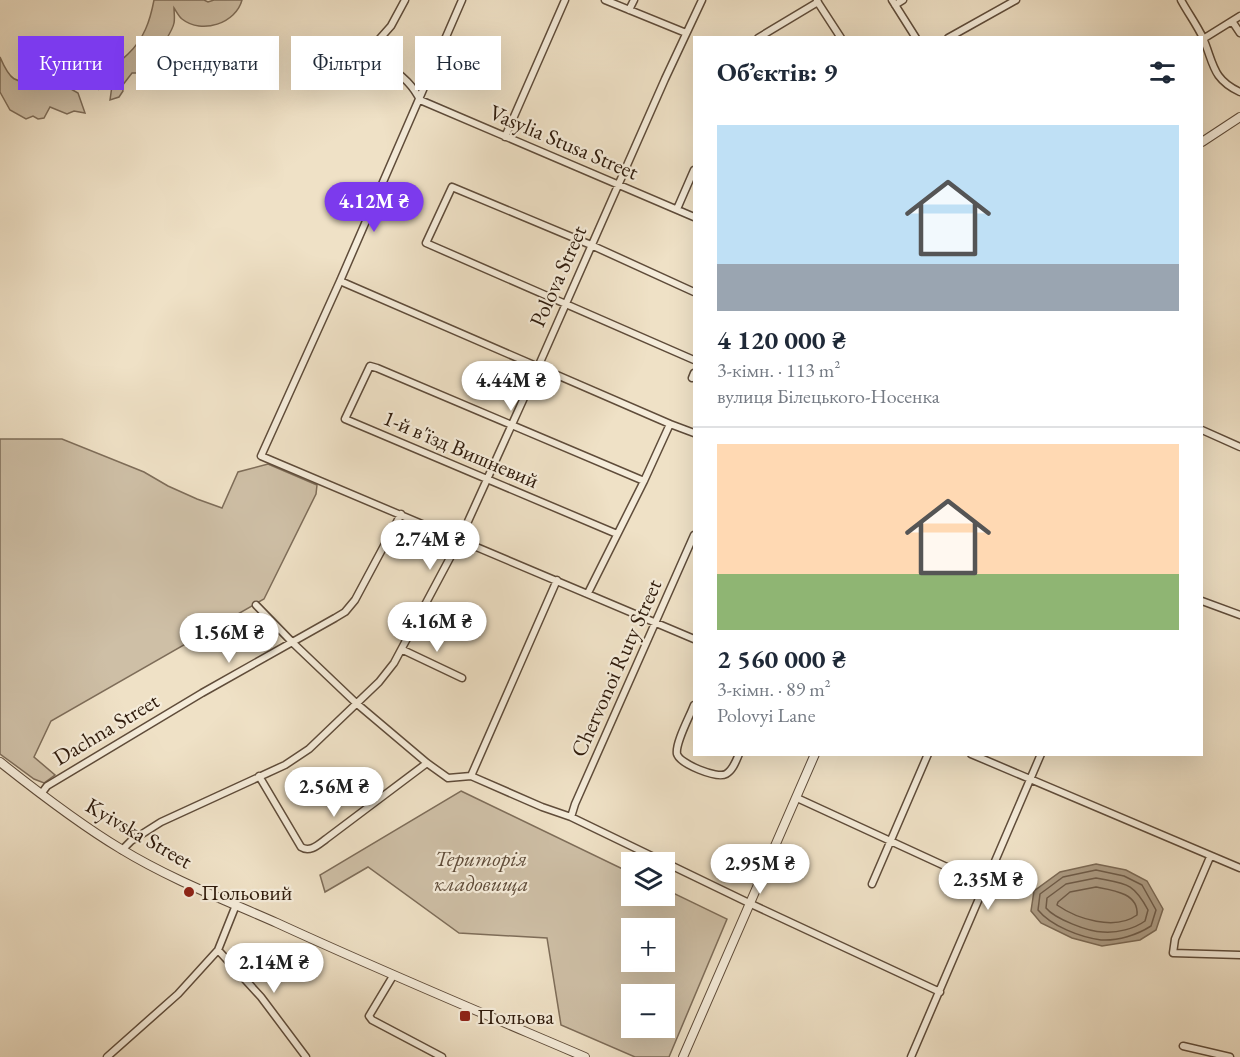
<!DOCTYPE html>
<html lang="uk">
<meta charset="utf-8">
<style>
body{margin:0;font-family:"EB Garamond",serif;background:#f6f6f7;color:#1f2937;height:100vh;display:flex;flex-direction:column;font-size:22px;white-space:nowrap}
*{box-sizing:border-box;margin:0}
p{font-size:20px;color:#747a83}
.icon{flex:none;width:33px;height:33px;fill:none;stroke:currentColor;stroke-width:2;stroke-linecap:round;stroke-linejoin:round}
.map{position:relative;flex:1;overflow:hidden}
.side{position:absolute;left:693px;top:36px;width:510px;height:720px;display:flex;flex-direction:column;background:#fff;border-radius:0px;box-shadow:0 6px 24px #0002}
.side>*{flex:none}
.guide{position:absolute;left:18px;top:36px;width:570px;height:54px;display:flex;gap:12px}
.buttons{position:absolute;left:621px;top:852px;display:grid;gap:12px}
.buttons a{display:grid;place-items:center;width:54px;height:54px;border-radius:0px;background:#fff;box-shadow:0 6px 24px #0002;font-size:30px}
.price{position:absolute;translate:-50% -51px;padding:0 14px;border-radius:21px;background:#fff;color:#222;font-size:20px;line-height:39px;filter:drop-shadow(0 2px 3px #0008)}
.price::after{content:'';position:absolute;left:50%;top:36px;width:18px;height:14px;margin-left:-9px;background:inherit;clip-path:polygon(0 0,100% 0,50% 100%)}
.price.selected{background:#7c3aed;color:#fff}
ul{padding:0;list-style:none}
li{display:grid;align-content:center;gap:12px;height:318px;padding:0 24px}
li+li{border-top:2px solid #e0e1e3}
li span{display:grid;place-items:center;height:186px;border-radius:0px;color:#555}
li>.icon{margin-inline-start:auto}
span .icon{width:108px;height:108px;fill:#fffc;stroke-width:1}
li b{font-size:26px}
h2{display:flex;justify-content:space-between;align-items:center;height:72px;padding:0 24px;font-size:26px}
.tag{padding:0 21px;border-radius:0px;background:#fff;box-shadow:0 6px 24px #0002;font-size:21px;line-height:54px}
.tag.selected{background:#7c3aed;color:#fff}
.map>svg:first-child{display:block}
.green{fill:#cebfa6;stroke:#7e6d59;stroke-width:1.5;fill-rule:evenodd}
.water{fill:#ae9e87;stroke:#7b6a56;stroke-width:1.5}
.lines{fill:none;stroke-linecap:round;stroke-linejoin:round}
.shore{stroke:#6e5c4a;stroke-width:1.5}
.minor-casing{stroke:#5f4c3a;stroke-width:9}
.tertiary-casing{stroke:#5f4c3a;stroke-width:10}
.minor{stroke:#f5ecda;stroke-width:6}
.tertiary{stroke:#f5ecda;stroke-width:8}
.poi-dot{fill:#8f2418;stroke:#f5ecda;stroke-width:2}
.labels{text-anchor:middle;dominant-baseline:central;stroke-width:4.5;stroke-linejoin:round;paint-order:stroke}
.street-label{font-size:22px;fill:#2f1b0c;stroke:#f5ecda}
.park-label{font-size:22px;font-style:italic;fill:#5f4c3a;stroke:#f5ecda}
.poi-label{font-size:22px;fill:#2f1b0c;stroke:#f5ecda;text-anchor:start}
</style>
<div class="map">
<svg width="1240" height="1057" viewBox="0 0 1240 1057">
<rect width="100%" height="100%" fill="#efe1c6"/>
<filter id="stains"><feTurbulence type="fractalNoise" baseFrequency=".00333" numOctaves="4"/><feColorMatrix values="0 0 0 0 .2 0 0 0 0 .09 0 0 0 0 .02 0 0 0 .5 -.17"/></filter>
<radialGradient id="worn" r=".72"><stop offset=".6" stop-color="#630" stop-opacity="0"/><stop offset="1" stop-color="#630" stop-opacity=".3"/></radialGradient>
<path class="green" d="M154,0h50l4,2 6,-2h28c-6,23 -40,35 -60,19 -3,-2 -6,-8 -8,-11 0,5 1,10 0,15 -1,6 -15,30 -20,33l-4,-2 -4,14 -6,5h-8l-10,13 1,5 -4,6 -9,3 2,-14 -13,-2 -1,5 -11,-10 -7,-3 -4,6 -12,-2 5,8 9,5 7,20 -11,-2 -7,3 -17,-7 -6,11 -6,1 -5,-3 -7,3 -16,-9 -10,-18v-35c9,21 15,30 40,21 4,-6 7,-14 13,-19 20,-15 39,4 59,4 7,0 12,-5 16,-9 16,-15 22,-33 26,-54z
M0,439h62l82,33 24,14 29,13 25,9 16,-36 30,-8 49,21 -1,9 -52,105 -213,122 -17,36 21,18 -11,8 -10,-4 -34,-25z
M461,791l170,82 1,23h32l1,-7 62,30 -58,138h-34l-74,-32 -14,-87 -88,-5 -91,-66 -43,25 -5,-17zM664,928v34h-32v-34zM664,994v34h-32v-34z"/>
<path class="water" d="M1096,864l30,6 21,11 16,28 -7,21 -16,10 -38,6 -30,-8 -31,-15 -10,-12 3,-20 26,-19z"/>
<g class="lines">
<path class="shore" d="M1096,870l28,6 18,9 14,25 -5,16c-14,9 -33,15 -50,14 -21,-3 -50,-14 -63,-30l2,-16 23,-17z
M1096,878c30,6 37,4 52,32l-3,11c-11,8 -28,12 -42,11 -14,0 -48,-13 -57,-24l1,-10 19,-14z
M1096,887c16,3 43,6 41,28 -22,16 -60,4 -80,-10l1,-3 12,-10z"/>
<defs>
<path id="minor" d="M405,0l-14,26 -16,18 -1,8c16,17 36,26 46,48l274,117
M462,0l-122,281 -79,175 433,183
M605,0l81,33
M892,0l24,38
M1181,0c7,13 16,25 22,38 11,26 9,41 37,54
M817,1l24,37
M895,5l8,-5
M629,10l5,-10
M1232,21l8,12
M758,38l60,-36
M948,38l68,-38
M1203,39l37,-23
M505,137l60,-137
M677,209l17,-39
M340,281l330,143 -26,57 -56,112
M694,292l-103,-47 -139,-58 -26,56 268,117
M692,378l2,-5
M670,424l24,9
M1202,430l38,17
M617,534l-272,-115 25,-53 7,2 267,113
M1202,601l38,14
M256,605l37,38 63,60 71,60 21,15 23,-2 71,31 29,10 180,87 189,88
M403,650l59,28
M694,705c-4,11 -19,38 -17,49 3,10 40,25 49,20 7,-4 10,-13 13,-20
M971,754l269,114
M259,776l42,71c9,6 18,-3 25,-8l101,-76
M471,776l86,-196
M41,794l6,-8 155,-93 133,-75 10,-6 10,-12 46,-86
M797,798l189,87
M571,817l4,-13 119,-269
M122,850l9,-9 30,-19 124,-57 24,-16 70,-67 15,-19 66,-124 78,-172 127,-288 37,-79
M1210,857l-35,82 -2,14 67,2
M872,884l56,-130
M218,950l43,47 45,60
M393,976l-24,40 3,4 70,37
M1183,1046l47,11
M107,1057l71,-63 40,-44 18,-45
M911,1057l130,-303"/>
<path id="tertiary" d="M1202,142l38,-25
M0,762c39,31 79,62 121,87 49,30 104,51 156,74 102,47 205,90 308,134
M683,1057l132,-303"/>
</defs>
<use href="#minor" class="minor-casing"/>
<use href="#tertiary" class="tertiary-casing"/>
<use href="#minor" class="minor"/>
<use href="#tertiary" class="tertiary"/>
</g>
<g class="poi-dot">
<circle cx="189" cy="892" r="6"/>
<rect x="459" y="1010" width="12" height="12" rx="3"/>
</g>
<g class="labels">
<g class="street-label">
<text transform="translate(564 142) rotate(23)">Vasylia Stusa Street</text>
<text transform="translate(558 276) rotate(-66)">Polova Street</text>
<text transform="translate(461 449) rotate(23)">1-й в'їзд Вишневий</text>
<text transform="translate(616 668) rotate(-66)">Chervonoi Ruty Street</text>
<text transform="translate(106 729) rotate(-31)">Dachna Street</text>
<text transform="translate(139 833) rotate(30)">Kyivska Street</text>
</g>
<g class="park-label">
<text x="481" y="858">Територія<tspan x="481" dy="25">кладовища</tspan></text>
</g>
<g class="poi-label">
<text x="201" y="892">Польовий</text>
<text x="477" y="1016">Польова</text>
</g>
</g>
<rect width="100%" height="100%" filter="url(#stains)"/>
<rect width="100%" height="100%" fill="url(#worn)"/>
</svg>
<div class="buttons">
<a><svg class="icon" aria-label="layers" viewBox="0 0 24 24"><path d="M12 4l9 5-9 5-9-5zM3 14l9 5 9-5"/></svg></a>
<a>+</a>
<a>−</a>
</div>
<b class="price selected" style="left:374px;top:233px">4.12M ₴</b>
<b class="price" style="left:511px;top:412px">4.44M ₴</b>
<b class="price" style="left:430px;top:571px">2.74M ₴</b>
<b class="price" style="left:437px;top:653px">4.16M ₴</b>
<b class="price" style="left:229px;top:664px">1.56M ₴</b>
<b class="price" style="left:334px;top:818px">2.56M ₴</b>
<b class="price" style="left:760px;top:895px">2.95M ₴</b>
<b class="price" style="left:988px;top:911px">2.35M ₴</b>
<b class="price" style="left:274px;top:994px">2.14M ₴</b>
<div class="guide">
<a class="tag selected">Купити</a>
<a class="tag">Орендувати</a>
<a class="tag">Фільтри</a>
<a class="tag">Нове</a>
</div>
<section class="side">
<h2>Об’єктів: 9<svg class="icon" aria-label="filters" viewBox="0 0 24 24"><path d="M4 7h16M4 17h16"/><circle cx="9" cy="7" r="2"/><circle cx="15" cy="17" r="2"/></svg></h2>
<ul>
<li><span style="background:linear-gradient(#bfe0f5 75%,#9aa5b1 0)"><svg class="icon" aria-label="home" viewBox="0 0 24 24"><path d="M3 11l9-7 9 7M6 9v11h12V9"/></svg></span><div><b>4 120 000 ₴</b><p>3-кімн. · 113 m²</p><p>вулиця Білецького-Носенка</p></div></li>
<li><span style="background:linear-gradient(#ffd9b3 70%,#8fb573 0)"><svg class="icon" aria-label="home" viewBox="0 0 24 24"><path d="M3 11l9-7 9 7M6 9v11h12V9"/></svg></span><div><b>2 560 000 ₴</b><p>3-кімн. · 89 m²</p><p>Polovyi Lane</p></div></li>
</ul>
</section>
</div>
